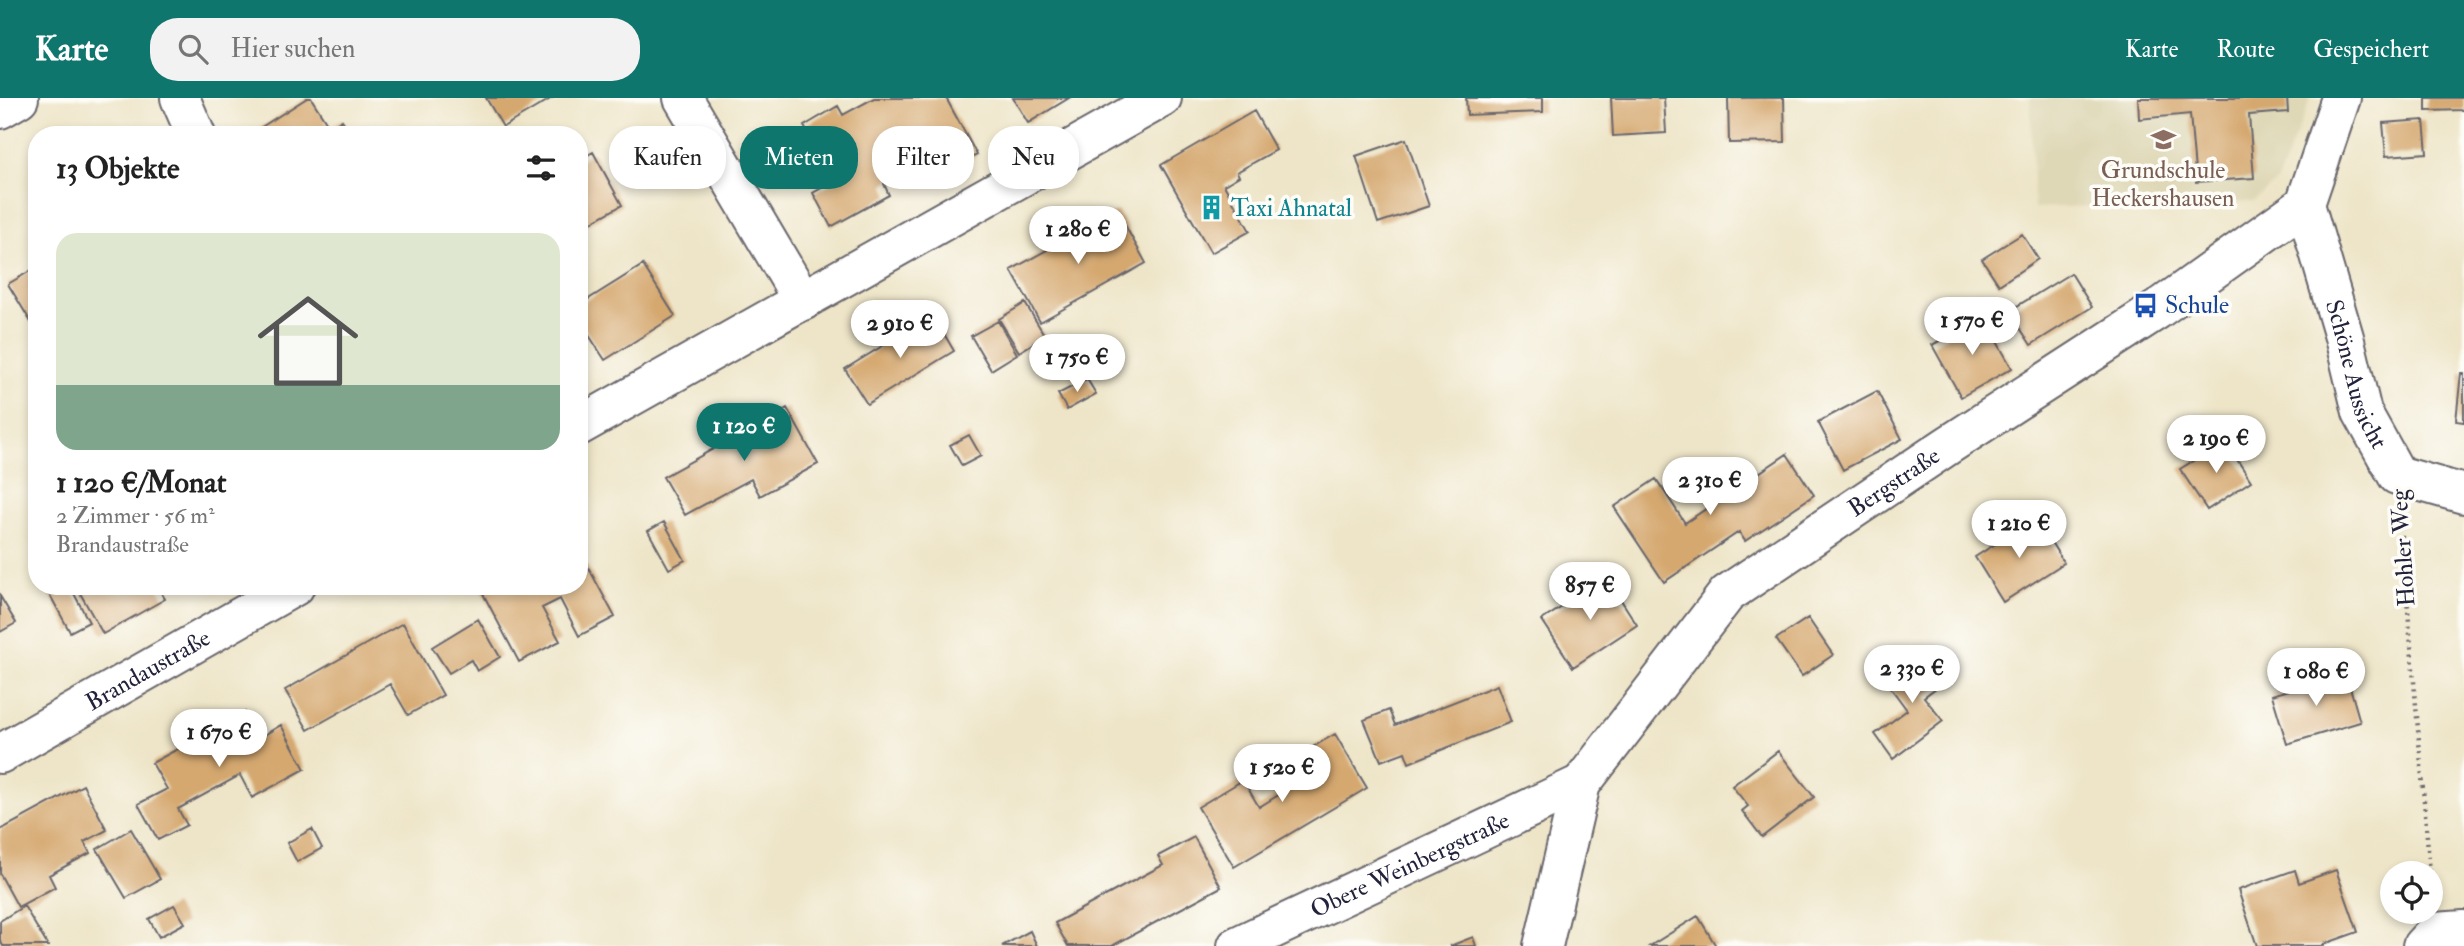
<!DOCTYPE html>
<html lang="de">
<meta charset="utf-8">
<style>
body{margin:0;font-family:"IM FELL Double Pica",serif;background:#f2f2f2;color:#222;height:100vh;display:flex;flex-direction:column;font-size:26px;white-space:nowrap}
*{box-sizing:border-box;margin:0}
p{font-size:23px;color:#767676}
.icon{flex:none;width:38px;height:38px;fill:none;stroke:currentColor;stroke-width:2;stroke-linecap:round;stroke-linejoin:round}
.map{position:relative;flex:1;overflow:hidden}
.sheet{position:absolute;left:28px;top:28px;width:560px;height:469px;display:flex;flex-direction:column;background:#fff;border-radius:28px;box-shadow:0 4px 10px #0003}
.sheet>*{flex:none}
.guide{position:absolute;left:609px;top:28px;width:665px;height:63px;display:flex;gap:14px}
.tools{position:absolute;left:2380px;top:763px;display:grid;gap:14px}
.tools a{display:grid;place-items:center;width:63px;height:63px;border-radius:50%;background:#fff;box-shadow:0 4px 10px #0003;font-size:35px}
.price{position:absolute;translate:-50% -60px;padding:0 16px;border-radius:24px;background:#fff;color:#222;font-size:23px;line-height:46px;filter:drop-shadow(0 2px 4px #0008)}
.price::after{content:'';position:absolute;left:50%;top:42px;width:21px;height:16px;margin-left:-10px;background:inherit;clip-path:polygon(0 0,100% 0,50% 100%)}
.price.active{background:#0f766e;color:#fff}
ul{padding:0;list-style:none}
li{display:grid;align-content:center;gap:14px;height:371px;padding:0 28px}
li span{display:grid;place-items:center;height:217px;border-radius:21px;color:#555}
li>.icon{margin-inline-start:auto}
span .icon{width:126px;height:126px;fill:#fffc;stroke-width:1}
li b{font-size:30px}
h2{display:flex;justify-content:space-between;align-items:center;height:84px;padding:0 28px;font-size:30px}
.chip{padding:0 24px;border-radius:28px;background:#fff;box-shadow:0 4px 10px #0003;font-size:24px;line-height:63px}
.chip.active{background:#0f766e;color:#fff}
header{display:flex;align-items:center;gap:42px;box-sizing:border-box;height:98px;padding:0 35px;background:#0f766e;color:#fff}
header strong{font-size:33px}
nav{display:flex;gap:38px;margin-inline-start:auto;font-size:24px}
.search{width:490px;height:63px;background:#f2f2f2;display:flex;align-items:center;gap:18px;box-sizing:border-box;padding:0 24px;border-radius:28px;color:#767676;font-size:26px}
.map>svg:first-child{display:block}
.built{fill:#dfd8b7}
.building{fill:#d5a86f}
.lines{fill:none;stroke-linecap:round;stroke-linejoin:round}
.street-casing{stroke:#69666c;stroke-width:42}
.path{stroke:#69666c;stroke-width:4.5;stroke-dasharray:2 5;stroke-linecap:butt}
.street{stroke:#fff;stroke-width:38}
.labels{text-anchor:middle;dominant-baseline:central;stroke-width:7;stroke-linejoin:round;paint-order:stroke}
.education-label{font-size:24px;fill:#785e54;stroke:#fdfcf7}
.culture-label{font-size:24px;fill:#0d838f;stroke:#fdfcf7;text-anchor:start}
.transit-label{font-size:24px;fill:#164399;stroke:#fdfcf7;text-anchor:start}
.street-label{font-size:24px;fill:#22223b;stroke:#fdfcf7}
</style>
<header>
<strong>Karte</strong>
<div class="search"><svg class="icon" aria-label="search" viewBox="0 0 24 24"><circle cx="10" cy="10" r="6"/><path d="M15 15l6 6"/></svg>Hier suchen</div>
<nav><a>Karte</a><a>Route</a><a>Gespeichert</a></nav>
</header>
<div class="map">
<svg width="2464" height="848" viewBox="0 0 2464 848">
<rect width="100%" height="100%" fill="#fdfcf7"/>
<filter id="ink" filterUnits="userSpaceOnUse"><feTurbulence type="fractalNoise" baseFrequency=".0143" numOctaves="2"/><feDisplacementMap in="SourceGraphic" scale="14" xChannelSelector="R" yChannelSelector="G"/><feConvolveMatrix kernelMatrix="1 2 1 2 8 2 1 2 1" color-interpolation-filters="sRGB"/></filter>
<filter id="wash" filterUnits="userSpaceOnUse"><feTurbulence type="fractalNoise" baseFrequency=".00686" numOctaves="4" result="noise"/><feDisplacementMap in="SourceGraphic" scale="28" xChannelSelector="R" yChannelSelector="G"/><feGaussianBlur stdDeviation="1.57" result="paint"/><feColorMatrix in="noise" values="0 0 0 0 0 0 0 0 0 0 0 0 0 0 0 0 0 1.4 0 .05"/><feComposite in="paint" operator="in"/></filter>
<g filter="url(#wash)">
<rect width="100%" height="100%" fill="#eee5c8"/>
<path class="built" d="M2030,0h281l-34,83 -24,20 -219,7z"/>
<g id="blocks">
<path class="building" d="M307,0h4l19,30 12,-8 10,15h-103z
M486,0h66l-49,29z
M874,0h72l31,57 -34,18 -9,-16 -50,27 5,11 -58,32 -18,-34 21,-12 -30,-55 34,-20 5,9z
M1013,0h56l-41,25z
M1466,0h77v14l-76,3z
M1611,0h53l2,35 -53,3z
M1728,0h56l1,44 -56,1z
M2138,0h149l1,14 -39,3 5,63 -58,4 -6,-68 -51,5z
M2426,0h38v12l-38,1z
M1254,13l22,39 -39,22 2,4 -15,9 26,46 -39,22 -50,-88z
M2424,22l3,33 -41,3 -3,-33z
M1406,41l23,67 -51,17 -22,-67z
M593,54l29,53 -43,24v-69z
M1117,113l29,52 -106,59 -29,-52z
M2022,136l16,25 -39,26 -17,-26z
M643,167l32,51 -70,44 -26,-40v-15z
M37,169v65l-29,-48z
M2071,175l21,34 -61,38 -22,-34z
M1025,205l20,33 -26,16 -20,-33z
M933,217l21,36 -87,53 -22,-35z
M1983,219l29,51 -51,29 -29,-52z
M998,223l19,33 -26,16 -20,-34z
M2461,275h3v49l-8,-1z
M1087,281l9,15 -29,16 -9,-16z
M1877,293l25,48 -59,31 -25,-48z
M787,310l31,56 -58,32 -9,-17 -66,36 -22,-38z
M969,337l12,21 -19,10 -12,-21z
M2225,343l26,40 -44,29 -27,-41z
M1787,356l27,41 -69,46 -6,-9 -75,50 -50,-75 42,-28 29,44z
M2036,420l28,45 -61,39 -28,-45z
M664,424l21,38 -16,9 -21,-38z
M579,452l36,67 -36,19 -19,-37 -18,9 18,33 -41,21 -40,-76h100z
M1607,480l30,47 -64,42 -31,-47z
M45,488h25l19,36 -19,10z
M76,488h81l8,13 -62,35z
M0,498l16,27 -16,9z
M1808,520l25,37 -31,21 -26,-37z
M478,521l22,38 -23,14 -6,-11 -22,13 -17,-26z
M403,525l40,72 -35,20 -18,-31 -82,46 -23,-40z
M1923,553l22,30 -21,16 19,24 -50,38 -18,-25 32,-24 -22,-30z
M2346,575l14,49 -73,22 -15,-49z
M1497,587l14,37 -102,41 -4,-11 -24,9 -17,-41 25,-10 6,15z
M245,614l14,26 22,-13 24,44 -53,29 -12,-23 -62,34 9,16 -29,15 -20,-36 29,-15 -15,-26z
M1335,636l32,54 -133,79 -36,-60 45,-27 16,27 54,-33 -12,-20z
M1778,653l36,46 -52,40 -20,-26 6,-5 -16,-20z
M83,687l24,45 -23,12 6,11 -41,22 6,12 -37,20 -18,-33v-44z
M131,731l29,50 -34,19 -29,-49z
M312,731l10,19 -25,14 -10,-19z
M1194,739l27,50 -109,59h-44l-13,-23 108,-58 -5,-9z
M2295,772l4,13 37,-13 22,62 -34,12v2h-67l-19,-56z
M174,807l11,18 -26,14 -10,-18z
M24,808l24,40h-45l-3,-6v-19z
M1698,818l18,30h-66z
M1030,833l7,15h-35z
M1473,839l3,9h-26z"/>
</g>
</g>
<g filter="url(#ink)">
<use href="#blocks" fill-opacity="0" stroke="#69666c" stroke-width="2"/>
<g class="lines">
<defs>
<g id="street">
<path d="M180,0l16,37"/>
<path d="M683,0l120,203"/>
<path d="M0,11l19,-11"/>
<path id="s1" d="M2305,106l39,133 18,75 35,63 67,19"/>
<path d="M579,328l583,-328"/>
<path id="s2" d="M0,656l295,-168"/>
<path id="s3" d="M1237,848l344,-162"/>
<path id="s4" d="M1543,848l38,-162 146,-190 220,-148 210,-136 148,-106 36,-106"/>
<path d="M2422,848l13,-14 29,-2"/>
</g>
</defs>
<use href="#street" class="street-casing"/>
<path class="path" d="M2400,416l30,359"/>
<use href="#street" class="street"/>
</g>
</g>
<defs>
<symbol id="school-bare" viewBox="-9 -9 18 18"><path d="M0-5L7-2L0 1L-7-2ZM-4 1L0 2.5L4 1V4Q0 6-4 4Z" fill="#8d6e63" stroke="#fdfcf7" stroke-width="2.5" paint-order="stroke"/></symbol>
<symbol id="building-bare" viewBox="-9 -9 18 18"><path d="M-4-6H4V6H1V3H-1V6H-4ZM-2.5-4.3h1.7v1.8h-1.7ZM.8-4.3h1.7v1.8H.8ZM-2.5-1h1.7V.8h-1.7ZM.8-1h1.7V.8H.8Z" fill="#0f9aa8" stroke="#fdfcf7" stroke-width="2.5" paint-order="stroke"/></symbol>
<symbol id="bus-bare" viewBox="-9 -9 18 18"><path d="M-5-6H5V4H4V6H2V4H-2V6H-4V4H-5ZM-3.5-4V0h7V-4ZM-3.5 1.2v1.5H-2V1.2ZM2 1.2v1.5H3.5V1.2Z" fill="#1a4fb4" stroke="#fdfcf7" stroke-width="2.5" paint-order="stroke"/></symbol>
</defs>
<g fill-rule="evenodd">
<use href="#school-bare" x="2146" y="24" width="35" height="35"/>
<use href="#building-bare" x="1194" y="92" width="35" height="35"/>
<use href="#bus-bare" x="2128" y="190" width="35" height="35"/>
</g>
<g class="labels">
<g class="education-label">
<text x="2163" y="72">Grundschule<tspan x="2163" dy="28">Heckershausen</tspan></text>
</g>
<g class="culture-label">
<text x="1231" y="110">Taxi Ahnatal</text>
</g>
<g class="transit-label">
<text x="2165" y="207">Schule</text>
</g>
<g class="street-label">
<text stroke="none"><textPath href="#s1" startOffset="178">Schöne Aussicht</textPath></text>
<text stroke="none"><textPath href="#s4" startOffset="607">Bergstraße</textPath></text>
<text transform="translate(2403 450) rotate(-94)">Hohler Weg</text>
<text stroke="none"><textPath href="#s2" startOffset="170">Brandaustraße</textPath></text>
<text stroke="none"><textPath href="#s3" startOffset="191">Obere Weinbergstraße</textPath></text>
</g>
</g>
</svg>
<div class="tools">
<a><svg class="icon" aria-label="locate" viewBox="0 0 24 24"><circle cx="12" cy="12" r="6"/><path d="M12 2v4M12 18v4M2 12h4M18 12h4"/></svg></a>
</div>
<b class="price" style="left:1078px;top:168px">1 280 €</b>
<b class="price" style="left:1972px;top:259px">1 570 €</b>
<b class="price" style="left:900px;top:262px">2 910 €</b>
<b class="price" style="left:1077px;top:296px">1 750 €</b>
<b class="price active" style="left:744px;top:365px">1 120 €</b>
<b class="price" style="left:2216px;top:377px">2 190 €</b>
<b class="price" style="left:1710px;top:419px">2 310 €</b>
<b class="price" style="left:2019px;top:462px">1 210 €</b>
<b class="price" style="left:1590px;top:524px">857 €</b>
<b class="price" style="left:1912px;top:607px">2 330 €</b>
<b class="price" style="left:2316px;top:610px">1 080 €</b>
<b class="price" style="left:219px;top:671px">1 670 €</b>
<b class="price" style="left:1282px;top:706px">1 520 €</b>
<div class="guide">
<a class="chip">Kaufen</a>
<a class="chip active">Mieten</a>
<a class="chip">Filter</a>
<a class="chip">Neu</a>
</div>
<section class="sheet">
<h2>13 Objekte<svg class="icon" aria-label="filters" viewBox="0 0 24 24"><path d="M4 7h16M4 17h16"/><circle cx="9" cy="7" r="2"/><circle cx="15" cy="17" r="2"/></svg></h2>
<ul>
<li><span style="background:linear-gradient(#dfe7d0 70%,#7fa58c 0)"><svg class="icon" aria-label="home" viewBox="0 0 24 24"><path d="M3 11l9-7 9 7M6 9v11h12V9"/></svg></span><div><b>1 120 €/Monat</b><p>2 Zimmer · 56 m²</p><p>Brandaustraße</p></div></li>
</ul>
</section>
</div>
